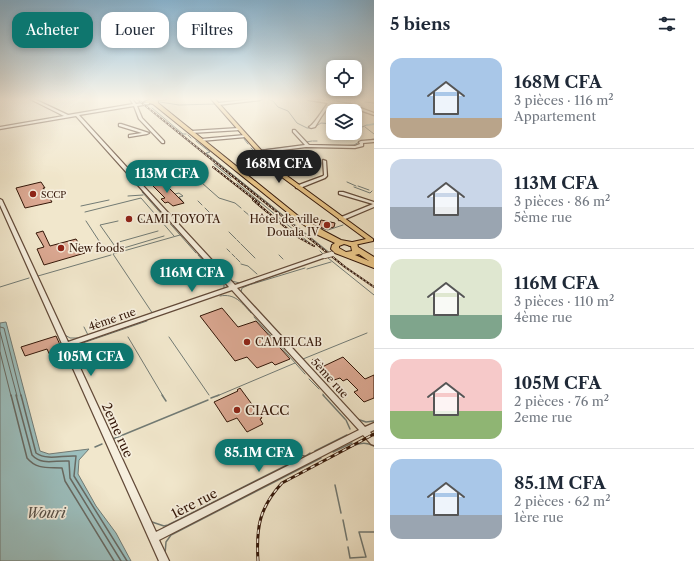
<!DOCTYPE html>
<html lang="fr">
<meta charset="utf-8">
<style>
body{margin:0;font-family:"Libre Caslon Text",serif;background:#f6f6f7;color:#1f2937;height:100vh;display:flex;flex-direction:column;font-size:15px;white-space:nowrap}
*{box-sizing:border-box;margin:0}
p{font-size:13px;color:#747a83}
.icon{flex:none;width:22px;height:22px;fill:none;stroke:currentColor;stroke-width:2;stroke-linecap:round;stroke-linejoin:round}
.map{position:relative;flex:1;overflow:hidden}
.panel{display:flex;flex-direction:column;background:#fff;width:320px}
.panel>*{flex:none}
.guide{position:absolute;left:12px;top:12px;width:302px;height:36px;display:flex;gap:8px}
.tools{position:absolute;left:326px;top:60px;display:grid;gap:8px}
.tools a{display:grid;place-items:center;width:36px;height:36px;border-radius:8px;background:#fff;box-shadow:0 2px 6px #0003;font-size:20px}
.price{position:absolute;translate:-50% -34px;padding:0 9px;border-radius:14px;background:#0f766e;color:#fff;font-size:13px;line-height:26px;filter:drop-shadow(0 1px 2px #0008)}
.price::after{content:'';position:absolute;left:50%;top:24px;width:12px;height:9px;margin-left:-6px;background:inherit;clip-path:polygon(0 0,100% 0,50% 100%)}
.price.active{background:#222;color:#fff}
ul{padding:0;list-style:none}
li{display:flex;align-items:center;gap:12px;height:100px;padding:0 16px}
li+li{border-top:1px solid #e0e1e3}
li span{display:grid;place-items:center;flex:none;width:112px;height:80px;border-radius:12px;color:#555}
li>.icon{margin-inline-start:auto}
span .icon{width:48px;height:48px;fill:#fffc;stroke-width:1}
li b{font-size:17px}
h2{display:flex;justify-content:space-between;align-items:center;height:48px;padding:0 16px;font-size:17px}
.chip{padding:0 14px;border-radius:12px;background:#fff;box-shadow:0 2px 6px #0003;font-size:14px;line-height:36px}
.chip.active{background:#0f766e;color:#fff}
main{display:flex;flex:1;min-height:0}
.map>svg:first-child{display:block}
.water{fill:#9cbfbe;stroke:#727b75}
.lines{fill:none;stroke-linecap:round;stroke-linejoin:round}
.shore-far1{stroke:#686a63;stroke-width:1}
.shore{stroke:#686a63;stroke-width:1.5}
.stream-far1{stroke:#727b75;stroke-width:1}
.stream{stroke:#727b75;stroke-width:1.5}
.river{fill:#9cbfbe;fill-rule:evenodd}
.building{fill:#dba892;stroke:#331608}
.minor-casing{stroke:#624a39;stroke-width:2.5}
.major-casing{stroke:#331608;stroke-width:2}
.highway-casing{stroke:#331608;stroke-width:2}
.minor{fill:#f6efde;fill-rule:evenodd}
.major{fill:#e8c486;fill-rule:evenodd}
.highway{fill:#e8c486;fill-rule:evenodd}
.rail-far1-casing{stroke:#331608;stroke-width:2}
.rail-casing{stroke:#331608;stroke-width:3}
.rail-far1{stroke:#f6efde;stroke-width:1;stroke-dasharray:2;stroke-linecap:butt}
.rail{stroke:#f6efde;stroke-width:1.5;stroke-dasharray:4.5;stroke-linecap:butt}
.minor-bridge-casing{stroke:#624a39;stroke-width:6;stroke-linecap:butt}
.minor-bridge{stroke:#f6efde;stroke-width:4.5}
.poi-dot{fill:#8f2418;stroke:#f6efde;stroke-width:1.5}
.labels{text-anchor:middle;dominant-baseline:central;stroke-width:3.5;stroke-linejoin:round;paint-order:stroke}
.far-poi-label{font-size:9px;fill:#331608;stroke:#f6efde;text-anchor:start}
.poi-label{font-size:11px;fill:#331608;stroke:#f6efde;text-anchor:start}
.street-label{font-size:11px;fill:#331608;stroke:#f6efde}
.near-poi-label{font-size:13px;fill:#331608;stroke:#f6efde;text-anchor:start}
.near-street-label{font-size:13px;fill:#331608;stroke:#f6efde}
.near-water-label{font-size:14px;font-style:italic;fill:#585148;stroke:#f6efde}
</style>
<main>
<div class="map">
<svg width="374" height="561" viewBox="0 0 374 561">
<rect width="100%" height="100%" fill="#f1e7cc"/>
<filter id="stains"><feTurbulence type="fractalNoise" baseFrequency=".005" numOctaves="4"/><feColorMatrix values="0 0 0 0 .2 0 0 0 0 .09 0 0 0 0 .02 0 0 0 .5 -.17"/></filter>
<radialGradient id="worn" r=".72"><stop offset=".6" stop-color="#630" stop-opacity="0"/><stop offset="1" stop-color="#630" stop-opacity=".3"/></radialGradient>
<path class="water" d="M6,322l34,129 9,3 40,-5 -10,11 -1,14 18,32 20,27 15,28h-131v-238z"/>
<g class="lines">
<path class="shore-far1" d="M0,327l4,1 17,68
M0,332l17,64
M0,352l11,44"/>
<path class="shore" d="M11,395l16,63c10,12 21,9 35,10l3,13 49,80
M16,395l16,60c10,11 23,5 37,6l1,17 51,83
M21,395l15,58c12,8 26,2 40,3l-2,20 53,85"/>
<path class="stream-far1" d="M267,99l6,2 5,6 10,4 9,12 10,5h6l8,-5 12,1
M246,100l9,-1
M160,102l19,3 36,-1
M365,102l9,1
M152,108l31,26h3
M355,126l7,1 5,-2
M365,127l9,7
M188,135l3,3
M244,139l4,5
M196,141l14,11 -4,1 124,100
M313,141h4
M362,141l12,-2
M306,142l6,-1
M340,146l14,-1 5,-3
M251,148l4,4
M279,148l25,-3
M261,150l18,-2
M285,153l-4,1 4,5
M214,164l17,14
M175,166l4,-5
M147,167l16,-3 2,2
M158,169l8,-2
M164,171l15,12
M131,172l9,1
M347,182l9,4
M237,183l75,62
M142,184v-5c12,-8 29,-11 43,-11l34,30 16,5 6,5
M167,186l8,8 4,-1 4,3 -4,1 5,6
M358,186l11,4
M354,187l16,6 2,-2
M142,192l54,61
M128,196l15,-1
M198,201l4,4
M81,206l28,-6
M205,208l5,5
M244,211l6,5
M85,212l56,-14 33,38
M9,215l4,9
M138,215l5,6 8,-2
M86,221l19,29
M118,221l-18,4 19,27
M15,227l18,40
M319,228l9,2 15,-5
M229,232l7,7
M237,240l3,3
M119,242l39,-11
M241,244l14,14
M227,249l3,3
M117,250l47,-14
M320,251l4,4
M232,254l3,3
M198,255l9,10
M279,255l4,4
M236,258l4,4
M328,258l46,37
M241,264l7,2 9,8
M307,269l24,-7
M211,270l13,14v5
M35,272l22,47
M38,276l73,-21
M231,281l9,2 17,-6
M0,287l29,-9
M241,292l1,-4 7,-3 56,-17
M220,296c15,-3 22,7 31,17
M180,308l35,-12
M153,314l-40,-60 67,-19
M254,317l51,57
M114,326l20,-7
M84,327l4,8
M65,335l5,3h8
M128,337l35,59
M169,337l40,58
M72,351l5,-6 70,-24
M303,359l64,-26
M309,379l10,10
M323,394l1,2
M217,396l78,-33"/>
<path class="stream" d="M162,395l4,6
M323,395l22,24
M211,398l8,-3
M357,419l9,3 8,-1
M346,420l4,9
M113,439l95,-39
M95,447l7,-3
M274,451l31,5
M315,451l32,-16
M333,452l19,-9
M304,457l6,-4
M332,457c12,-7 28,-19 42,-11
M335,485l6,28
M343,520l4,20
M152,522l12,4 4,-1 131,-66
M348,547l2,11 16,-1 -7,-25h15
M165,554l1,-12 5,-7 150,-77"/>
<path class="river" d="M374,123v2l-7,1 -2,-1z"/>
</g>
<path class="building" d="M162,181l22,22 -11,3 -5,-4 -3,1 -4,-4 4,-1 -14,-14z
M41,182l4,6h-2l9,14 -27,6 -9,-20z
M321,220l14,3 -1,4 -7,2 -5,-1 -3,-2z
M43,231l7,15 26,-7 9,14 -41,12 -7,-16 7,-2 -8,-14z
M222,308l16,19 18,-6 34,38 -15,6 -3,-3 -15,6 -10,-11 -12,4 -35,-45z
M56,336l11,24 -13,4 -7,-15 -22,7 -4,-9z
M343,357l22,22 9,-4v23l-10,4 -10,-10 4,-2 -11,-11 -4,2 -3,-3 -9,3 -19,-21 5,-2 7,8z
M240,388l22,30 -2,1 3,5 -16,8 -10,-14 -10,4 -13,-20 24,-11 -1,-1z"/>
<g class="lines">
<defs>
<path id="minor" d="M30,99h4l34,16 65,-11 -3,-5h2l4,5 13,-2v2l-12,2 5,12 22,23v2h-2l-23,-24 -5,-13 -55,9 55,60 48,-11v2l-47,11 100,108 87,-30h4l1,1 -1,1 -89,31 128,139 9,-4v7l-4,2 4,5v8l-3,-1 -8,-9 -204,105 10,21h-10l-159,-356v-6l2,1 66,142 161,-55 -153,-171 -76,13v-2l64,-11zM232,290l127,140 -203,102 -86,-186z
M152,99h14l-13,2h-1z
M254,99h8l-2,1 -42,5 -2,-1 2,-1z
M308,99l21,2 2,-2h2l-1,2 18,3 24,9v2l-26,-9 -17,-3 -10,14 -6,10 -4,1 -2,-1c5,-2 15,-19 19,-24l-19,-3z
M119,124h2l28,9 -2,1 -18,3v-2l13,-2 -23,-7z
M239,128h1v2l-49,3 -2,-1 2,-1z
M293,130h2l14,15 46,1 5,-2 -1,-2 2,-1 13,-1v2l-11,1v3l-8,2 -49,-1 -47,6 -2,-1 2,-1 46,-6 -12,-13z
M245,135h1v2l-45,4 -2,-1 2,-1z
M323,160l3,1 1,15 -2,2 -25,10h-4v-2l27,-10 1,-1z
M339,192h4l31,10v5l-31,13h-4v-2l34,-14 -34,-10z"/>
<path id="major" d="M211,99h4l64,71 94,69v2l-23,5 -2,-1 -1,-1 1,-1 18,-4 -91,-67z"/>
<path id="highway" d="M151,99l7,2v2l139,112 27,16 17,9 16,3 1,4 16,10v11l-39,-15 -4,-4 1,-4 3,-2 -17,-8 -25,-18 -140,-113 -9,-2zM344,244l7,2 1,5 -6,1 -7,-4v-2zM359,254l10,7 -14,-6z"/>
</defs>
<use href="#minor" class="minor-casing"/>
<use href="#major" class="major-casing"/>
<use href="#highway" class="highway-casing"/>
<use href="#minor" class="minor"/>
<use href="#major" class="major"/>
<use href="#highway" class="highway"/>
<defs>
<path id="rail-far1" d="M137,99l208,168 29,20
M213,167l46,36
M253,200l43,36 18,10"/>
<path id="rail" d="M258,561c-2,-33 1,-53 24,-78l92,-49"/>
</defs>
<use href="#rail-far1" class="rail-far1-casing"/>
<use href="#rail" class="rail-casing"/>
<use href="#rail-far1" class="rail-far1"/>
<use href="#rail" class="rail"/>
<defs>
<path id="minor-bridge" d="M324,256l8,-2"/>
</defs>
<use href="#minor-bridge" class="minor-bridge-casing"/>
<use href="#minor-bridge" class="minor-bridge"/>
</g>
<linearGradient id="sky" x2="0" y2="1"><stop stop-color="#89b8d7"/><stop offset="0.56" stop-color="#f9f4e8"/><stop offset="1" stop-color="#f9f4e8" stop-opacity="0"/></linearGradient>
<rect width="374" height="177" fill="url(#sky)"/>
<g class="poi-dot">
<circle cx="33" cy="194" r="4"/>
<circle cx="129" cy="219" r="4"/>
<circle cx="327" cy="225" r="4"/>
<circle cx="61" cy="248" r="4"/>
<circle cx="247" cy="342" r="4"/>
<circle cx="237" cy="410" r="4"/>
</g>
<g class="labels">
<g class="far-poi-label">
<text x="41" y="194">SCCP</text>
</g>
<g class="poi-label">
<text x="137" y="219">CAMI TOYOTA</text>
<text x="319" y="219" text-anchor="end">Hôtel de ville<tspan x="319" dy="13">Douala IV</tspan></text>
<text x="69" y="248">New foods</text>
<text x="255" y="342">CAMELCAB</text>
</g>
<g class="street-label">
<text transform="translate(112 319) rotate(-19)">4ème rue</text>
<text transform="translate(330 378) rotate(48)">5ème rue</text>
</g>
<g class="near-poi-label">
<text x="245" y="410">CIACC</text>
</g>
<g class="near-street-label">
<text transform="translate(118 430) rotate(66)">2eme rue</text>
<text transform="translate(194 503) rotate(-27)">1ère rue</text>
</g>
<g class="near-water-label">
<text x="46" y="513">Wouri</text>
</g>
</g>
<rect width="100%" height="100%" filter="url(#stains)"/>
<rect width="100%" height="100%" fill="url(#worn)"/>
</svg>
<div class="tools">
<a><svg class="icon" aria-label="locate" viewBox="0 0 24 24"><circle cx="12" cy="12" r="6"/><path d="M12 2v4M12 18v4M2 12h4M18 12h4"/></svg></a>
<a><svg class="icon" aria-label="layers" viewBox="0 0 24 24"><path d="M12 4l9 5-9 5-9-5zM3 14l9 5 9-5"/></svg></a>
</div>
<b class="price active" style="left:279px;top:184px">168M CFA</b>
<b class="price" style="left:167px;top:194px">113M CFA</b>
<b class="price" style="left:192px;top:293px">116M CFA</b>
<b class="price" style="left:91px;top:377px">105M CFA</b>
<b class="price" style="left:259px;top:473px">85.1M CFA</b>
<div class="guide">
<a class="chip active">Acheter</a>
<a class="chip">Louer</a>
<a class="chip">Filtres</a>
</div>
</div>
<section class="panel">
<h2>5 biens<svg class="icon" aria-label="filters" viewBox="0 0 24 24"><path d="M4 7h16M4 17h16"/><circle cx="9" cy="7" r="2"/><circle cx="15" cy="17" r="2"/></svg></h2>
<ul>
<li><span style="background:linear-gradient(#a9c7e8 75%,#b9a48a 0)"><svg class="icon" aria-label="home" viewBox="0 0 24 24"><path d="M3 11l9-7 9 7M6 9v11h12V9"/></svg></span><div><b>168M CFA</b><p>3 pièces · 116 m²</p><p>Appartement</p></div></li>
<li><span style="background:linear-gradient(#c9d6e8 60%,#9aa5b1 0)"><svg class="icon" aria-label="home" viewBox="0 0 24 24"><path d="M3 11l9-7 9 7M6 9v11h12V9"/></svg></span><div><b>113M CFA</b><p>3 pièces · 86 m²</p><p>5ème rue</p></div></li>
<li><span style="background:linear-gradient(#dfe7d0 70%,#7fa58c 0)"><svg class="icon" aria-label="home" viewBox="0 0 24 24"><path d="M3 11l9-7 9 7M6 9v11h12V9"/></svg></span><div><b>116M CFA</b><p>3 pièces · 110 m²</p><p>4ème rue</p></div></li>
<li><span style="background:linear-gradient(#f6c9c9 65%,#8fb573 0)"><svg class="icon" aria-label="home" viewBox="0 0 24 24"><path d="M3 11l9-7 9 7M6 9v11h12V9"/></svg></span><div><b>105M CFA</b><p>2 pièces · 76 m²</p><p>2eme rue</p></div></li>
<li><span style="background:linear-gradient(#a9c7e8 70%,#9aa5b1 0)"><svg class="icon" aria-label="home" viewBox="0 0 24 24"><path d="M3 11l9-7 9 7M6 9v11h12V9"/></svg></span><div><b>85.1M CFA</b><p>2 pièces · 62 m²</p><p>1ère rue</p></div></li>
</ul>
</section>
</main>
